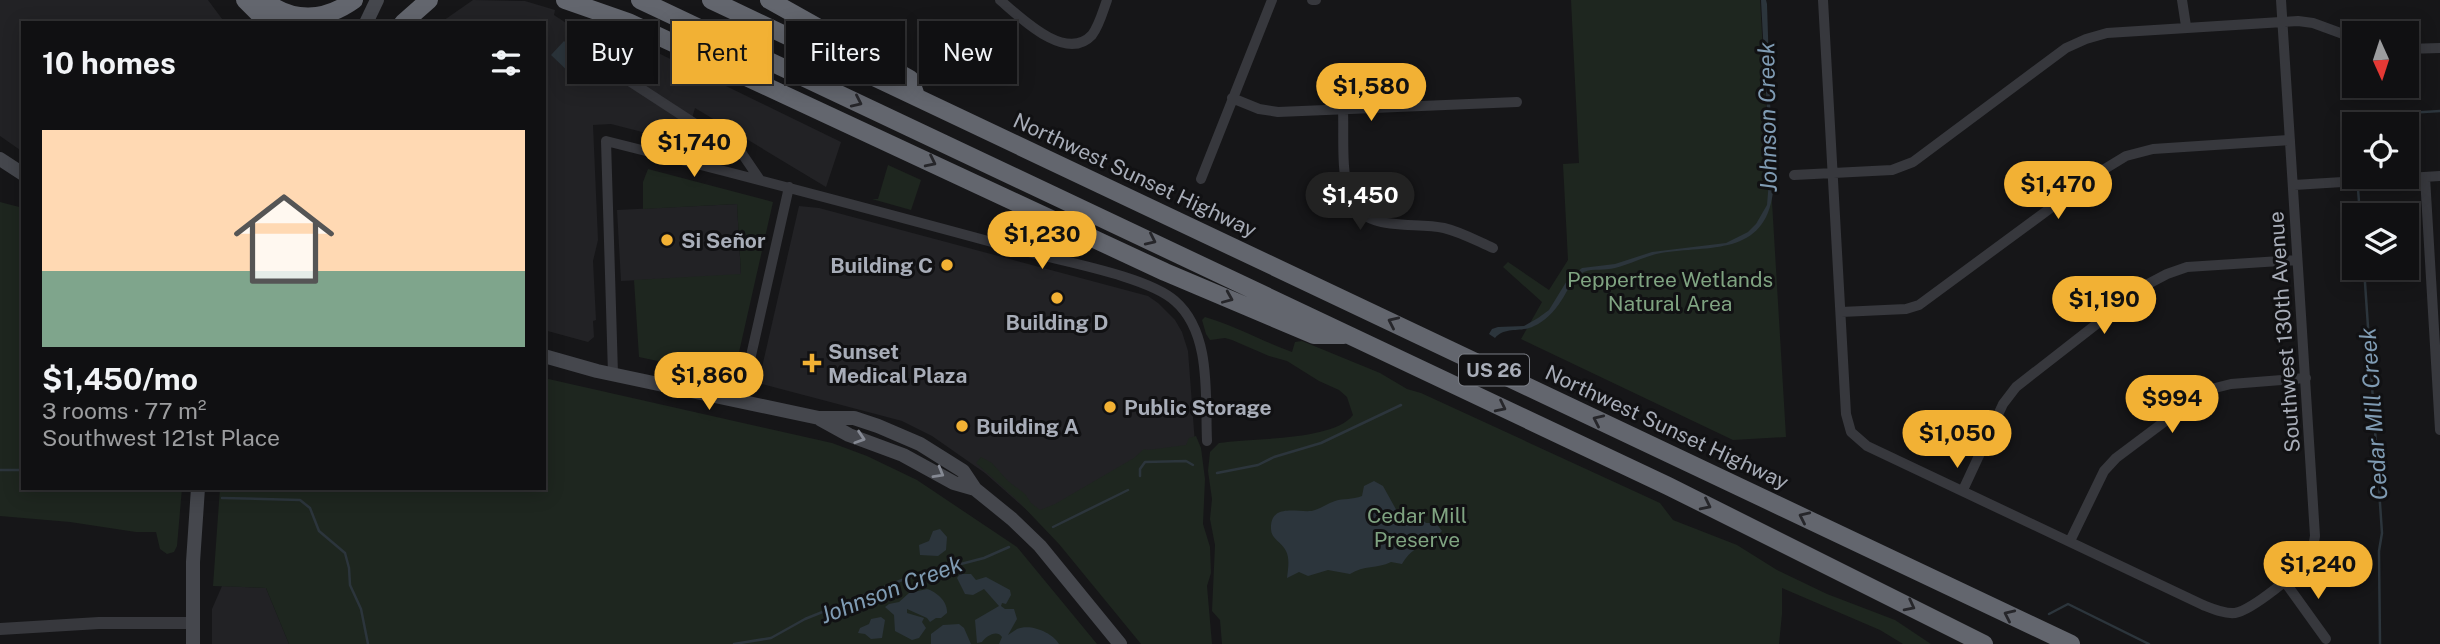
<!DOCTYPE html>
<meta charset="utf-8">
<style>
body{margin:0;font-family:"Public Sans",sans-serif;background:#1e1e20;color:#f1f3f6;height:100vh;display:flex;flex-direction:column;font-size:26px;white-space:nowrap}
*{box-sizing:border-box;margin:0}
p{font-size:23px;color:#9c9d9f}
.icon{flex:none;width:38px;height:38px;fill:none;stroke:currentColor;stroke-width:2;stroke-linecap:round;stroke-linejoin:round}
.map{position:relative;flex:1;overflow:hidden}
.sheet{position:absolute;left:21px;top:21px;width:525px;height:469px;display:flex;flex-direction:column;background:#101012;border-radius:0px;box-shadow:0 4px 18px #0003,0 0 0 2px #303032}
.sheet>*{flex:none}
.guide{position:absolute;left:567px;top:21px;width:665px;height:63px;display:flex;gap:14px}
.needle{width:46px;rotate:177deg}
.tools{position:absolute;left:2342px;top:21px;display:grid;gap:14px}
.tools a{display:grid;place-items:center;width:77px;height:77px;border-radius:0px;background:#101012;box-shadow:0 4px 18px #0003,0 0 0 2px #303032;font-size:35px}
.price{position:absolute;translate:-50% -60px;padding:0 16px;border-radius:24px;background:#f2b134;color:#111;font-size:23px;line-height:46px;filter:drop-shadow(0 2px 4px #0008)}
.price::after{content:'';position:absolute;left:50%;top:42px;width:21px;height:16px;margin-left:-10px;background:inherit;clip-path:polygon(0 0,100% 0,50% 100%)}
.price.selected{background:#222;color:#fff}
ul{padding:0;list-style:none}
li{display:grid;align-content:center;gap:14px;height:371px;padding:0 21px}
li+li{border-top:2px solid #303032}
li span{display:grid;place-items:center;height:217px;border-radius:0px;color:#555}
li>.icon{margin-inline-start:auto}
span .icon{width:126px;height:126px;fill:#fffc;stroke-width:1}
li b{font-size:30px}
h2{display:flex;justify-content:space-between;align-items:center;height:84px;padding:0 21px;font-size:30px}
.tag{padding:0 24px;border-radius:0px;background:#101012;box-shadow:0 4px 18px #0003,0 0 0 2px #303032;font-size:24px;line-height:63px}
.tag.selected{background:#f2b134;color:#111}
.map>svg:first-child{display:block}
.built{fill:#222225}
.green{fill:#1e261f}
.water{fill:#2c353c}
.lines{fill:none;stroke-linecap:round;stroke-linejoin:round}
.stream{stroke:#2c353c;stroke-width:2.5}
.minor{stroke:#37383d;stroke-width:10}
.tertiary{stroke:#37383d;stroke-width:12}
.secondary{stroke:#45474d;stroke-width:14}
.motorway{stroke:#63666e;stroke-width:18}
.oneway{stroke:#26262a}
.oneway2{stroke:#858993}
.poi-dot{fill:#f2b134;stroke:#111113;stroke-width:2.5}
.labels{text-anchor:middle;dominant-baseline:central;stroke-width:6;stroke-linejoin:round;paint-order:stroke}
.shield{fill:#111113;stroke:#7b7e86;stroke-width:2}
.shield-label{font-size:19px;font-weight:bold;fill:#a8adb8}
.street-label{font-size:21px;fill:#a8adb8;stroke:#111113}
.poi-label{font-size:21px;font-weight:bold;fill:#a8adb8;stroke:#111113;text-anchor:start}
.park-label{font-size:21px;fill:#7fa381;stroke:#111113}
.water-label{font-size:23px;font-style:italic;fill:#7f9bb3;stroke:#111113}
</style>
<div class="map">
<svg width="2440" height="644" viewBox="0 0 2440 644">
<rect width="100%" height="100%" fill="#161618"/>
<path class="built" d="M0,0h208l17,23h-202v129l-23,-16z
M473,0l52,1 30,9 -1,5 56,37v28l8,-19 -1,-28 224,109 -15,45 -131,-79 -10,35 -74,-19 -18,1 5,115 -5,21 3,59 -3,1 1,16 -6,5 -44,-12v-307h-104z
M737,204l4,71 -120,6 -4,-71z
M799,206l20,2 329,88 10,7 17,17 7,12 6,19 8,106 -157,64 -54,-48 -53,-37 -30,-15 -140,-37 -2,-8z
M222,586l44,2 23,56h-77v-35z"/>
<path class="green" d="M1571,0h189l26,437 -53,3 -212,-101 21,-37 -39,-35 5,-5 41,28 19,-30 -5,-96 16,-1z
M888,165l33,15 -10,30 -39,-11h6z
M648,169l125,33 -38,168 -7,6 -89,-19 -5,-77 107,-6 -4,-70 -94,5v-27z
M0,202l23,6v280h159l-5,58 -3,6 -7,2 -7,-5 -4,-17h-20l-66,-10 -70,-6z
M1205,317c30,9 57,24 87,35l3,-10 7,-1 78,32 27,16 14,4 239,110 13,17 64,25 40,25 50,24 68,26 36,24h-28l-23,-14 -98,-42v26l-3,30h-557l-2,-24 -8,-9 3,-66 -5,-26 2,-20 -4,-28 2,-19 9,-9c31,-5 115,-2 134,-28l-6,-18 -8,-7 -20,-9 -32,-20 -18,-5 -37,-16 -7,-2 -15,2 -4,-6 -4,-14z
M544,378l288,65 35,13 50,24 100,67 80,97h-808l-23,-56 -53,-2 7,-98h324z
M1196,436l5,12 4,31 -2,45 7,23 1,26 -4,13 5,58h-71l-82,-100 -41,-43 -42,-38 5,-6 11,6 16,18 17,13 6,9 9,7 15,-6 79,-46 10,-9 4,1 38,-5 3,-7z"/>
<path class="water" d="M1761,0h5l1,4 6,188c-8,65 -64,53 -112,61 -16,3 -30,11 -46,15 -10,3 -22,0 -31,4 -12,6 -16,19 -23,29 -6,10 -17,21 -27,25 -13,7 -29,0 -39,12l-6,-4 3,-5 6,-2 26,-1 14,-8 11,-8 19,-31 14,-11 33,-4 37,-12 74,-9 22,-11 8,-8 11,-19 3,-37z
M564,41l24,23 -13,14 -24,-23z
M1374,481l9,5 15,27 10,4 10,-1 8,7h10l6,8c-14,14 -29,14 -40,33l-11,-2c-14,7 -27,3 -41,12l-22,-4 -20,6 -9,-4 -12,6c1,-9 3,-19 -1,-27 -4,-9 -15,-12 -15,-22 -1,-29 32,-14 44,-19 7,-2 13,-7 20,-9 9,-3 17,-1 27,-5l2,-10z
M940,529l7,8 -1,13 -8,6 -18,-1 -1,-10 10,-4 4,-10z
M960,574h11l5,6 10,-3 24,13 1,5 -5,9 -4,-1 -1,3 4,3h9l3,10 -9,16c3,-2 6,-4 9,-6 14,-6 36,4 42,15h-60l3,-7c-5,-8 -16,-1 -20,5l-5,1 -2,-23 24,-14 -15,-17 -11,6 -8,-1 -8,-16z
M927,589c10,3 21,13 20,24l-6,5h-5l-6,4 -3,-4 -20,-9v4l17,5 -2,4 4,6 -7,10 -7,2 -17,-9 -1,-16 -9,-8 4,-3 10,-2 10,-9z
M881,617l4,3 -3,18 -11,1 -6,-5 -7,-1 2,-5 9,-4 2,-5z
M959,624l5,4 7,16h-40v-10l12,-9z"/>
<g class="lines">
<path class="stream" d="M2354,124l-1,-5 6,-3 81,-5
M2358,189l2,26
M2364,268l18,265 -3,18 1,93
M0,470h23
M1217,473l41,-8 16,-8 47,-14 80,-38
M1140,476v-7l5,-7 41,-1 7,4
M165,488l6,2
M222,498l78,2 10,8 9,23 26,22 4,15 1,17 11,24 7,35
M1053,527l75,-37
M2049,614l19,-10 81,40
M734,644l37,-6 34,-19 102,-41 77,-20 25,-11"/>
<path class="minor" d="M1000,0c21,18 66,63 92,35 7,-9 11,-24 15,-35
M1312,0h4
M1823,0l23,414 5,18 16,14 336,159c10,4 21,9 32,8 17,-3 64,-41 74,-56 4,-7 5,-14 6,-21l-34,-536
M2182,0l4,26
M2406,49l34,-1
M614,71l129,84 17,25
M1232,98l27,11 19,3 239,-10
M1343,109c1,26 -2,62 6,86 14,39 62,26 95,33 17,4 33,13 49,20
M1794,175l98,-5 21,-8 153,-114 20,-9 21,-6 191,-12 15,2 41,15
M2425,177l15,253
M1201,179l71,-179
M2294,185l146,-9
M1841,312l65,-3 13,-4 179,-132 28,-17 27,-7 137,-9
M613,374l-7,-233c144,36 287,74 430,113 35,9 114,24 139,47 37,32 30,96 32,140
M741,400l48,-213
M1963,490l40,-86 13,-17 132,-103 19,-10 20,-7 110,-7
M2070,541l34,-70 12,-13 84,-63 15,-7 16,-4 75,-6
M2285,582l41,57"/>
<path class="tertiary" d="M0,629l99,-6h94"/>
<path class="secondary" d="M366,23l11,-23
M0,159l23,15
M544,356l53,15 222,47h35l24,8 42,18 43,27 12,18 37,30 28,27 80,98
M820,419l29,16 54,20 51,28 21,6
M193,644v-82l5,-74"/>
<path class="motorway" d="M245,0l16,16 11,7
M264,0c28,23 61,21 90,0
M565,0l63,22 537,250 149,63h30
M640,0l1028,486 316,158
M711,0l1360,644
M769,0l141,79 6,17
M403,23l26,-23"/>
</g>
<defs><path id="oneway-chevron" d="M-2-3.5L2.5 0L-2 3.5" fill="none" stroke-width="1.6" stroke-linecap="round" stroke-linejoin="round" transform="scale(1.75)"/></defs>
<g class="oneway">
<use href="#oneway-chevron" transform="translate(857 102) rotate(25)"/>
<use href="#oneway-chevron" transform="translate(931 162) rotate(26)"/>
<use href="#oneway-chevron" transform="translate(1151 240) rotate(25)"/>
<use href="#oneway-chevron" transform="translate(1228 298) rotate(23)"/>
<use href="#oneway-chevron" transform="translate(1393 322) rotate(-155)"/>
<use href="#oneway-chevron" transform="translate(1501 407) rotate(26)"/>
<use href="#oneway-chevron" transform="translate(1598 420) rotate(-155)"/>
<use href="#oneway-chevron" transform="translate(1706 505) rotate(26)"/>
<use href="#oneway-chevron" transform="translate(1804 517) rotate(-155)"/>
<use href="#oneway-chevron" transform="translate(1910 606) rotate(27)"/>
<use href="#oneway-chevron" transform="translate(2009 615) rotate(-155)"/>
</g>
<g class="oneway2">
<use href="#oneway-chevron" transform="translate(860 438) rotate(18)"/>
<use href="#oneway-chevron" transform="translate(939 473) rotate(30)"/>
</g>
<g class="poi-dot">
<circle cx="667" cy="240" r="7"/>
<circle cx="947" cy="265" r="7"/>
<circle cx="1057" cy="298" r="7"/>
<path d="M808.5 352.5h7v7h7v7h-7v7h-7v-7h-7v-7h7z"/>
<circle cx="1110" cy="407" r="7"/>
<circle cx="962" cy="426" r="7"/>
</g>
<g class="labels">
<rect class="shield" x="1459" y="354.5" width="70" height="31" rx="5"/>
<g class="shield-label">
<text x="1494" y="370">US 26</text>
</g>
<g class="street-label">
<text transform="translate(1135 175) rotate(25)">Northwest Sunset Highway</text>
<text transform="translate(2284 332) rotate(-94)">Southwest 130th Avenue</text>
<text transform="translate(1667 427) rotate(25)">Northwest Sunset Highway</text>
</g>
<g class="poi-label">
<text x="681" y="240">Si Señor</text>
<text x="933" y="265" text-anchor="end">Building C</text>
<text x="1057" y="322" text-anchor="middle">Building D</text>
<text x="828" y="351">Sunset<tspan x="828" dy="24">Medical Plaza</tspan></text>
<text x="1124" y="407">Public Storage</text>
<text x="976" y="426">Building A</text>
</g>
<g class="park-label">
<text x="1670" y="279">Peppertree Wetlands<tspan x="1670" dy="24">Natural Area</tspan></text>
<text x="1417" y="515">Cedar Mill<tspan x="1417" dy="24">Preserve</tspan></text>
</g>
<g class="water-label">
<text transform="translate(1767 117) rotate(-91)">Johnson Creek</text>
<text transform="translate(2373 414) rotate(-94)">Cedar Mill Creek</text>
<text transform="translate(891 589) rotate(-21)">Johnson Creek</text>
</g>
</g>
</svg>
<div class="tools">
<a><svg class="needle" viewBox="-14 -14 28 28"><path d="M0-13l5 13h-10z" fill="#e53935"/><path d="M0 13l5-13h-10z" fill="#9c9d9f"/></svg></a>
<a><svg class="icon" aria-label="locate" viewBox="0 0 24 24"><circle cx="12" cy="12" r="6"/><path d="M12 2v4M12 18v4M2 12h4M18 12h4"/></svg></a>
<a><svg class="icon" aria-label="layers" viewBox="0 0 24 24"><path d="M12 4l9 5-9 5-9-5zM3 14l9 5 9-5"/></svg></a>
</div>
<b class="price" style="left:1371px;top:123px">$1,580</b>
<b class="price" style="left:694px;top:179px">$1,740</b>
<b class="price" style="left:2058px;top:221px">$1,470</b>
<b class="price selected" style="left:1360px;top:232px">$1,450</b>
<b class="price" style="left:1042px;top:271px">$1,230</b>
<b class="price" style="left:2104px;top:336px">$1,190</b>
<b class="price" style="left:709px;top:412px">$1,860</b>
<b class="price" style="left:2172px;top:435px">$994</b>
<b class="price" style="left:1957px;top:470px">$1,050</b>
<b class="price" style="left:2318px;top:601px">$1,240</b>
<div class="guide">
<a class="tag">Buy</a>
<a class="tag selected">Rent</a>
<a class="tag">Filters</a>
<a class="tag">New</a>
</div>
<section class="sheet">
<h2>10 homes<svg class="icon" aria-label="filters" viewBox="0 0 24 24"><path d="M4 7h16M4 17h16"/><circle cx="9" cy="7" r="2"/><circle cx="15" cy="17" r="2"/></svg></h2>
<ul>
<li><span style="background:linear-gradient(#ffd9b3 65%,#7fa58c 0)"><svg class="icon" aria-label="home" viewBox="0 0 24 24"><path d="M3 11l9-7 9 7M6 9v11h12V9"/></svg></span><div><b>$1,450/mo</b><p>3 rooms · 77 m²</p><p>Southwest 121st Place</p></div></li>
</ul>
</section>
</div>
